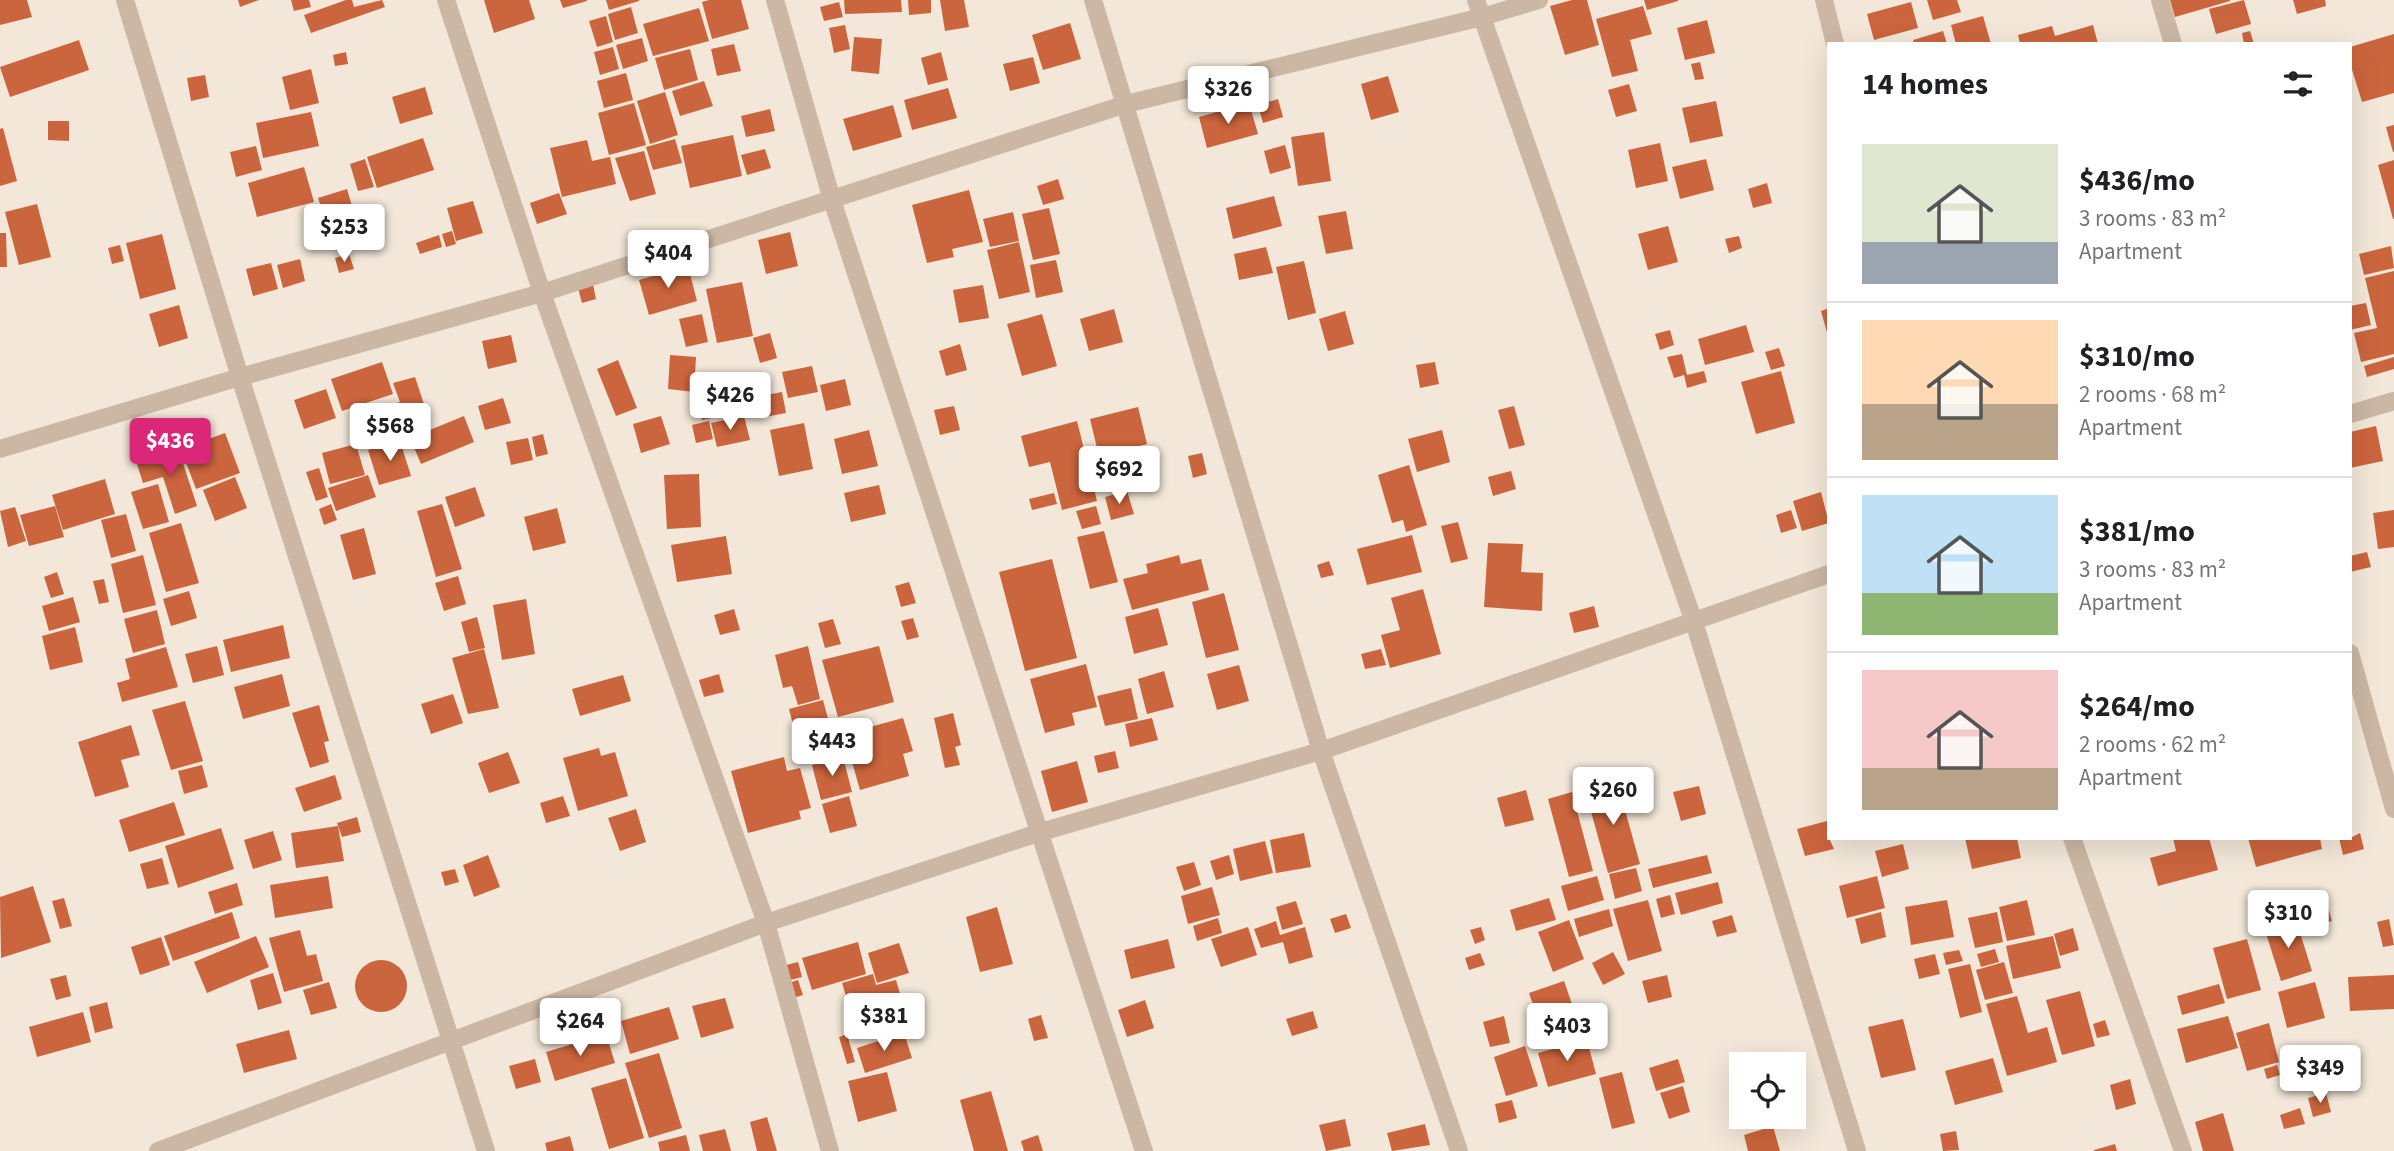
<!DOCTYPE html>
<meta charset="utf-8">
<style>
body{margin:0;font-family:"Source Sans 3",sans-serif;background:#f2f2f2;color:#202124;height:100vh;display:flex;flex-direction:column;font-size:26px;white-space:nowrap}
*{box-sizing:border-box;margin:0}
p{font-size:23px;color:#757577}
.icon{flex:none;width:38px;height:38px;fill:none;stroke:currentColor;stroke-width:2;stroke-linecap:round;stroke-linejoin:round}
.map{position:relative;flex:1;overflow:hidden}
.panel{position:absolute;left:1827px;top:42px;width:525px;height:798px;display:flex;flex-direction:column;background:#fff;border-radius:0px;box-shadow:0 7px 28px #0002}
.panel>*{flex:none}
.buttons{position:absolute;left:1729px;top:1052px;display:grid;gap:14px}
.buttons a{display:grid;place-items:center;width:77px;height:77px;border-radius:0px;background:#fff;box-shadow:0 7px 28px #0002;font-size:35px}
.price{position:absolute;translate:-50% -60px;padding:0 16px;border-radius:7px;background:#fff;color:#222;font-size:23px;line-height:46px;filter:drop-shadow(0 2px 4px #0008)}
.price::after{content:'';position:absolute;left:50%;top:42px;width:21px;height:16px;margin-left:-10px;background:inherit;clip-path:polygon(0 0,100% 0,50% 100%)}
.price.selected{background:#db2777;color:#fff}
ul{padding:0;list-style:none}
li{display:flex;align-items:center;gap:21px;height:175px;padding:0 35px}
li+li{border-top:2px solid #e0e0e0}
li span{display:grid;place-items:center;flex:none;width:196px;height:140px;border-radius:0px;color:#555}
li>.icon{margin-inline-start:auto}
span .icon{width:84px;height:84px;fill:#fffc;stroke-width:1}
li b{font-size:30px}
h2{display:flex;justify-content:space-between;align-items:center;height:84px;padding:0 35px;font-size:30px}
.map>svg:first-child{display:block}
.building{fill:#cb653d}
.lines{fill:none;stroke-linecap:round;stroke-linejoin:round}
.minor{stroke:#cbb7a4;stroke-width:18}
</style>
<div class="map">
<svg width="2394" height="1151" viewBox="0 0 2394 1151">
<rect width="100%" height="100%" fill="#f2e7d8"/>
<path class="building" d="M0,0h27l5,17 -32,8z
M238,0h21l-19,7z
M291,0h18l2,7 -17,4z
M346,0h6l2,7 28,-7 3,7 -74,26 -7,-18z
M484,0h45l6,19 -41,14z
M560,0h27v1l-24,7z
M606,0h33v1l-30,9z
M709,0h32l8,29 -37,10 -10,-37z
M844,0h57l1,12 -57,2z
M908,0h23v13l-22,2z
M940,0h24l5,27 -24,4z
M1572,0h15l12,45 -34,10 -15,-49z
M1644,0h34v1l-31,9z
M1927,0h30l4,12 -28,8z
M2170,0h60v1l-55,16z
M2244,0l7,24 -35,10 -7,-25z
M2293,0h32l1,6 -29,8z
M839,2l4,15 -19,4 -4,-14z
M1911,2l7,26 -44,12 -7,-26z
M1643,6l9,28 -22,6 8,31 -26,6 -16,-58z
M631,7l7,26 -23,7 -7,-26z
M699,8l10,33 -56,15 -10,-32z
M606,16l7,26 -16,5 -8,-26z
M1983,16l8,28h-35l-5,-19z
M1707,20l8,33 -30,7 -8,-32z
M1070,23l11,36 -38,11 -11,-35z
M845,25l5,24 -16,4 -5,-25z
M2093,25l5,19h-78l-2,-9 34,-9 3,10z
M1943,31l4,13h-33l-1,-4z
M2250,31l4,13h-10l-2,-11z
M2394,34v59l-32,9 -12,-39v-16z
M854,37l28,2 -3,35 -28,-3z
M642,38l6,23 -25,8 -7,-24z
M79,40l10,30 -79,27 -10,-30z
M734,44l7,27 -24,5 -6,-27z
M613,47l6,22 -19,6 -6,-23z
M690,49l8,31 -34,10 -9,-32z
M346,52l2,12 -13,2 -2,-11z
M941,52l7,28 -20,5 -7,-27z
M1033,57l7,26 -30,8 -7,-27z
M1700,62l4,17 -9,1 -4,-16z
M311,69l8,34 -29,7 -8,-33z
M626,73l7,27 -29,8 -7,-27z
M205,75l4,22 -18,4 -4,-23z
M1388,76l11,36 -28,8 -10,-36z
M704,81l9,25 -33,10 -8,-25z
M1629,84l8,27 -21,6 -8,-27z
M425,87l8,27 -33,10 -8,-27z
M948,88l9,30 -45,12 -8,-30z
M665,92l13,43 -28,9 -13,-43z
M1278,99l5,18 -20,6 -5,-18z
M1716,101l7,35 -33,7 -8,-35z
M634,103l12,42 -37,10 -11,-42z
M1249,103l9,31 -51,14 -8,-31z
M893,105l9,32 -49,14 -10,-32z
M770,109l5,22 -29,6 -5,-21z
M311,112l8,34 -56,12 -7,-35z
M48,121h21v20l-21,-1z
M2394,125v27h-1l-7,-25z
M3,128l14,53 -17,5v-57z
M1324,132l7,49 -33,5 -7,-49z
M733,135l9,41 -52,12 -9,-42z
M423,138l11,32 -57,18 -10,-31z
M675,139l7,24 -29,7 -7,-23z
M587,140l5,21 18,-4 6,27 -54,13 -12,-49z
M1660,143l8,38 -32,7 -8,-38z
M1285,145l6,23 -21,6 -6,-23z
M256,146l6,24 -26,7 -6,-25z
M765,149l6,19 -24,7 -6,-20z
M644,151l12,43 -26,7 -15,-43z
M365,159l9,28 -16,4 -8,-27z
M1706,159l8,31 -34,9 -8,-32z
M2394,160v59h-1l-15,-54z
M304,167l10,35 -57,15 -9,-34z
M1058,179l6,20 -21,6 -6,-19z
M1767,183l5,20 -19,5 -5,-19z
M347,189l16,54 -27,8 -18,-53z
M969,190l14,52 -31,7 2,8 -27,6 -15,-58z
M559,193l8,21 -30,10 -7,-21z
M1274,196l8,30 -49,13 -7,-31z
M473,201l10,32 -27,8 -9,-33z
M37,204l14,53 -32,8 -14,-53z
M1049,208l11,46 -27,6 -11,-46z
M1346,211l7,38 -27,5 -8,-38z
M1013,212l6,29 -29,6 -7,-28z
M1668,226l10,36 -30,8 -10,-36z
M452,231l4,13 -10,3 -4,-13z
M790,232l8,34 -32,8 -8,-34z
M0,233h6l1,34h-7z
M162,234l14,55 -36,10 -14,-56z
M439,235l3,12 -22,7 -4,-11z
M1739,236l3,12 -13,5 -4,-14z
M1019,242l11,50 -31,7 -12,-49z
M120,245l4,16 -12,3 -4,-16z
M2391,246l3,22 -30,7 -5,-21z
M1266,247l7,26 -34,7 -5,-26z
M349,254l5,15 -15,4 -4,-15z
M300,259l5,22 -22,7 -6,-23z
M1056,260l7,32 -27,6 -6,-33z
M1304,261l12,52 -28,7 -12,-53z
M271,263l7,26 -25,7 -7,-27z
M688,266l9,35 -48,14 -10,-35z
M2394,271v83l-33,8 -7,-29 23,-5 -12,-50z
M592,280l4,19 -14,4 -5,-19z
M742,282l11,54 -36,7 -11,-54z
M983,285l6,33 -30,5 -6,-33z
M2366,303l5,22 -21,5v-24z
M179,305l9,33 -29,9 -10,-33z
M1829,308v28h-1l-7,-25z
M1114,309l9,33 -34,9 -9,-32z
M1345,311l9,33 -26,7 -9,-32z
M702,314l6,28 -22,5 -7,-28z
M1042,314l15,52 -35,10 -15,-52z
M1746,325l8,27 -49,13 -7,-26z
M1670,330l4,15 -14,5 -5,-16z
M770,333l7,25 -17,5 -7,-25z
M511,335l6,27 -29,7 -6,-28z
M960,344l7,26 -21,6 -7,-25z
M1779,348l6,18 -14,4 -6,-18z
M1682,354l5,21 17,-4 3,11 -20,6 -3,-13 -10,3 -7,-21z
M670,355l26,2 -2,35 -26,-3z
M2394,357v12l-27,8 -3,-11z
M618,360l19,48 -21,8 -19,-47z
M382,362l11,32 -51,17 -11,-32z
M1435,362l4,22 -19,4 -4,-23z
M812,366l6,26 -30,6 -6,-26z
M1781,371l14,52 -39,11 -15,-52z
M728,375l7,38 -33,7 -7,-38z
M415,377l15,45 -31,11 -10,-27 11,-4 -7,-19z
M845,379l6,26 -25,6 -6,-26z
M326,389l10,29 -32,11 -10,-29z
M782,392l4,21 -21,4 -4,-21z
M503,398l8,25 -26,7 -7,-24z
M954,406l6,24 -20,5 -6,-25z
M1514,406l11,39 -16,4 -11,-39z
M1138,407l9,37 -48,12 -9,-37z
M389,412l7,23 -23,6 -6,-23z
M464,416l10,26 -53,22 -11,-26z
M661,416l9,28 -29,9 -8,-29z
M744,416l6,24 -33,7 -6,-24z
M709,421l4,18 -17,4 -4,-18z
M1077,421l20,80 -35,9 -12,-48 -21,5 -8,-31z
M804,423l9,46 -34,7 -9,-46z
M2376,426l7,35 -33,7v-36z
M869,430l9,36 -36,8 -8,-35z
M1442,430l8,32 -33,10 -9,-33z
M225,433l15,40 -44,16 -15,-40z
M543,434l5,20 -12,3 -4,-20z
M528,438l5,22 -22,5 -5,-23z
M400,441l11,35 -32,9 -11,-35z
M356,444l9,31 -35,9 -8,-31z
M178,448l19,58 -22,8 -12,-37 -20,6 -7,-22z
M1202,453l5,21 -14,4 -5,-22z
M1409,465l18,60 -21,7 -3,-12 -11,3 -14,-48z
M319,468l9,29 -12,4 -10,-29z
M1511,471l5,18 -23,7 -5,-19z
M699,474l2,53 -34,2 -3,-54z
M368,475l8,22 -40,14 -8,-23z
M235,477l12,31 -32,13 -12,-31z
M105,479l10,35 -52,16 -11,-35z
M158,484l11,38 -26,7 -12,-37z
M879,485l7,29 -35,8 -7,-29z
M475,487l10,29 -30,11 -10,-30z
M1127,491l7,23 -23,6 -6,-23z
M1821,492l8,31 -27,8 -9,-30z
M1054,493l3,11 -25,6 -3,-11z
M331,504l6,16 -13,5 -5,-16z
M442,504l20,65 -26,8 -19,-66z
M55,506l9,31 -35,9 -9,-31z
M1096,506l5,18 -19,5 -6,-18z
M15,507l11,34 -18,6 -8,-36z
M557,508l9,35 -33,8 -9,-34z
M1791,510l6,18 -16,5 -5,-18z
M2394,510v37l-16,2 -5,-36z
M126,514l10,37 -25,7 -10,-38z
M1458,522l10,37 -17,4 -10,-37z
M181,523l18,60 -33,9 -17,-59z
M364,528l12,46 -23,6 -13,-45z
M1104,531l14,51 -28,7 -13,-52z
M1412,535l10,37 -55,13 -10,-36z
M726,536l6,38 -55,8 -6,-37z
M1488,543l35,1 -2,28 22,1 -1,38 -58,-4z
M2367,552l4,15 -21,5v-16z
M143,555l13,50 -33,8 -12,-49z
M1179,555l2,9 20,-5 8,31 -77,20 -9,-31 25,-6 -2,-9z
M1052,559l25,99 -52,13 -26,-99z
M1329,561l5,14 -13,3 -4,-13z
M57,572l7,22 -13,4 -7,-21z
M458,576l8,28 -22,7 -9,-28z
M104,579l5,23 -10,2 -6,-23z
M909,582l7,21 -15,4 -6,-21z
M1423,589l18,65 -51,14 -9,-33 19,-5 -9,-32z
M189,591l8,27 -26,8 -8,-27z
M1224,593l15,57 -33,8 -14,-56z
M73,597l7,25 -31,9 -7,-25z
M526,599l9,55 -33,6 -9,-55z
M1594,606l5,21 -25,6 -5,-20z
M1158,608l10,37 -34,9 -9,-37z
M734,609l6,21 -20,5 -6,-20z
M157,610l8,34 -32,9 -9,-34z
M477,617l8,31 -16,4 -8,-30z
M913,618l6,19 -12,3 -6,-19z
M833,619l8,25 -16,4 -7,-25z
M283,625l7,33 -59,14 -8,-32z
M75,627l8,35 -33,8 -8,-34z
M217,646l7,29 -31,8 -8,-29z
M808,646l12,53 -22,6 -6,-19 -9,2 -8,-33z
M879,646l15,56 -56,15 -16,-57z
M166,647l12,40 -56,15 -5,-19 13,-4 -5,-20z
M484,649l15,59 -31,6 -16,-56z
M1381,649l5,16 -21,4 -4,-15z
M1086,664l11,43 -25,6 3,12 -30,8 -15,-54z
M1239,665l10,36 -32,9 -10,-36z
M1164,671l10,36 -27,7 -9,-35z
M282,674l8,32 -47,13 -9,-32z
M719,674l5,18 -20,5 -5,-17z
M623,675l8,26 -51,15 -8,-27z
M1131,688l7,31 -33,7 -8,-30z
M453,694l10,29 -32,11 -10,-30z
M823,700l14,52 -35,8 -13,-51z
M185,701l18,60 -32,9 -19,-60z
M319,705l10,36 -5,1 5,20 -19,6 -18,-55z
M953,713l8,32 -6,2 5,18 -15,3 -11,-50z
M903,718l10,33 -10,3 6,22 -49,14 -16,-56z
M1152,718l6,22 -28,7 -5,-23z
M131,725l9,30 -19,5 8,27 -34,10 -17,-55z
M599,748l2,8 14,-4 13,44 -50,15 -15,-53z
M1115,751l4,17 -21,5 -4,-17z
M508,752l12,31 -31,10 -11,-30z
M784,757l3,14 13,-3 11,40 -12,3 2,8 -53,14 -17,-62z
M843,757l9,35 -31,8 -9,-35z
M1077,761l11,41 -36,10 -11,-41z
M202,765l6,22 -24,7 -6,-23z
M335,775l7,24 -38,13 -9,-24z
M1617,781l23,83 -32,9 -23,-83z
M1699,786l7,28 -25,7 -8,-29z
M1526,790l8,30 -29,7 -8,-29z
M1572,792l21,79 -24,6 -21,-78z
M563,796l7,20 -24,7 -6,-20z
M849,796l8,30 -27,7 -8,-29z
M174,802l11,33 -56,17 -10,-32z
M636,809l10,33 -26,9 -12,-33z
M357,817l4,15 -19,5 -5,-14z
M1827,821l2,17 5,11 -29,7 -8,-27z
M338,826l6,35 -48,7 -5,-35z
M221,828l13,41 -56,19 -13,-42z
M273,831l9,29 -29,9 -9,-29z
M1304,833l7,34 -35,6 -6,-33z
M2360,833l4,16 -21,6 -4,-17h11z
M1965,838h52l4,20 -49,11z
M2173,838h36l9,32 -60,16 -8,-28 26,-7z
M2248,838h72l2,11 -66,18z
M1265,841l8,32 -33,8 -7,-32z
M1903,844l6,25 -27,8 -7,-26z
M488,855l12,32 -26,10 -11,-32z
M1229,855l5,19 -18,6 -6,-19z
M1707,855l5,18 -59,15 -5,-19z
M162,858l7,26 -22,5 -7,-25z
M1194,862l7,23 -17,6 -8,-24z
M1636,868l6,23 -27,8 -6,-25z
M455,869l4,13 -14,4 -4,-14z
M328,876l5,32 -58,10 -5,-33z
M1597,876l7,24 -36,11 -7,-25z
M1877,876l8,32 -38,10 -8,-32z
M1718,882l5,21 -42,12 -6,-22z
M237,883l6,22 -28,9 -7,-22z
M33,886l18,56 -50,16 -1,-61z
M1212,887l8,28 -32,9 -7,-28z
M2323,890l9,31 -31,8 -9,-30z
M1670,895l5,19 -14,4 -5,-19z
M64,898l8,28 -12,3 -8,-28z
M1549,898l7,22 -40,11 -6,-21z
M1648,900l14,51 -34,10 -15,-52z
M1947,900l7,37 -43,8 -6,-38z
M2027,900l8,35 -28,6 -8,-34z
M1296,901l7,23 -21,6 -6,-23z
M997,907l16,57 -33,8 -14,-55z
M1609,909l4,17 -34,11 -5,-18z
M232,912l8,26 -67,23 -9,-25z
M1881,912l5,25 -25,7 -6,-25z
M1997,912l6,30 -28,6 -7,-30z
M1346,914l5,14 -16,5 -5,-14z
M1732,915l5,17 -20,5 -5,-16z
M1218,918l4,15 -25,8 -4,-15z
M2389,919l5,26 -11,2 -6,-25z
M1569,920l15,39 -31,13 -15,-40z
M2296,920l16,51 -31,10 -16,-51z
M1276,921l4,14 25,-8 8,30 -24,7 -6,-22 -22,6 -7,-19z
M1248,927l9,28 -36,12 -10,-28z
M1481,927l4,13 -10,4 -5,-14z
M2073,928l6,22 -19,6 -6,-22z
M300,930l7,26 9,-2 7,27 -39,11 -15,-54z
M256,936l13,31 -62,26 -13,-31z
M2053,936l8,32 -48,11 -7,-33z
M161,937l9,28 -30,10 -9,-28z
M1168,939l7,29 -44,11 -7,-29z
M2247,939l14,51 -34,9 -14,-51z
M858,942l8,32 -54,16 -10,-32z
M899,943l10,30 -32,10 -9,-30z
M1995,949l4,13 -18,5 -4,-13z
M1959,950l4,11 -17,4 -3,-12z
M1613,952l12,22 -22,11 -11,-22z
M1480,953l5,12 -16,5 -4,-12z
M1935,954l5,20 -21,5 -5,-20z
M355 986a26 26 0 1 1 52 0a26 26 0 1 1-52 0Z
M798,962l4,15 -16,4 -4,-15z
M2004,962l9,31 -28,7 -9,-30z
M1970,964l12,48 -22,6 -12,-49z
M273,973l9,30 -24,7 -8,-30z
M873,974l3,11 20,-5 6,21 -20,6 4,12 -30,9 -14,-45z
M66,975l5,21 -15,4 -6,-21z
M1667,975l5,22 -24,6 -6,-22z
M2394,975v34l-44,2 -2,-34z
M798,980l5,15 -13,4 -4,-15z
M1564,981l16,46 -35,12 -16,-46z
M329,982l8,26 -26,7 -8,-25z
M2315,982l10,36 -38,10 -9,-36z
M2219,984l6,19 -43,12 -5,-19z
M2080,991l15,55 -33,9 -16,-55z
M2017,996l11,37 19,-6 10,35 -50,14 -21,-72z
M725,998l9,30 -33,10 -9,-32z
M1145,1000l9,28 -27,9 -9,-27z
M107,1002l6,26 -18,5 -6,-26z
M904,1003l7,25 -17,5 -7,-26z
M669,1007l10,32 -49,15 -9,-33z
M1313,1011l5,17 -26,8 -6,-17z
M83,1012l8,30 -54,15 -8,-30z
M1041,1015l7,23 -14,3 -6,-22z
M1504,1016l6,27 -20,4 -7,-25z
M2228,1016l10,32 -52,15 -9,-34z
M1903,1019l13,51 -35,8 -13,-51z
M2105,1020l5,15 -13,3 -4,-14z
M2269,1023l10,39 -32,9 -11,-38z
M289,1030l8,29 -53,14 -8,-29z
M904,1033l8,25 -47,15 -8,-25z
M606,1034l9,29 -60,18 -9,-29z
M847,1034l8,28 -8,2 -8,-27z
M1587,1040l9,34 -48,13 -10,-34z
M1525,1046l13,40 -32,10 -12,-39z
M659,1053l23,75 -33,10 -24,-75z
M1993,1058l10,34 -48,13 -10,-34z
M535,1059l6,23 -25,7 -7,-23z
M1678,1059l7,23 -29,9 -7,-23z
M2306,1059l6,22 -13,4 -7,-22z
M2277,1065l3,10 -13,4 -3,-10z
M887,1072l10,39 -39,11 -10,-41z
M1622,1072l13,51 -23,6 -13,-51z
M626,1078l18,60 -35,11 -18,-61z
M2130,1079l6,25 -20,6 -6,-25z
M1683,1086l7,26 -21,7 -9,-26z
M991,1091l17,60h-34l-14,-51z
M2326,1093l5,19 -18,5 -5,-19z
M1512,1100l5,18 -18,5 -4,-19z
M2300,1108l5,16 -21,5 -4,-14z
M2223,1113l11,38h-31l-8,-29z
M767,1117l10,34h-20l-7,-29z
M1345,1119l6,27 -25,5 -7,-26z
M1425,1124l5,21 -38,6 -5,-18z
M1773,1126l7,25h-32l-4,-16z
M725,1129l6,22h-28l-4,-16z
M1956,1131l3,19 -16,1 -3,-17z
M686,1135l4,16h-30l-2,-9z
M1038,1135l5,16h-19l-3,-10z
M570,1136l4,15h-27l-2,-8z
M2115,1144l2,7h-23v-1z"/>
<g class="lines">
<path class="minor" d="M125,0l115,377 246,774
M446,0l96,293 224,630 64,228
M775,0l57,200 312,951
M1093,0l228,751 138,400
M1476,0l218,622 163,529
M1824,0l11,44
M2160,0l13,44
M2350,414l44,-13
M0,449l240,-72 302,-84 584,-189 356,-87 57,-17
M2350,653l44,156
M2072,838l111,313
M158,1151l608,-228 275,-91 280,-81 508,-177"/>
</g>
</svg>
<div class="buttons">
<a><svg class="icon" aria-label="locate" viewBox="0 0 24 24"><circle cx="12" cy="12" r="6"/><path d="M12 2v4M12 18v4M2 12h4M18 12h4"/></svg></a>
</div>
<b class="price" style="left:1228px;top:126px">$326</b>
<b class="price" style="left:344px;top:264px">$253</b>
<b class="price" style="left:668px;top:290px">$404</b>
<b class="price" style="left:730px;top:432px">$426</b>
<b class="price" style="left:390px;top:463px">$568</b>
<b class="price selected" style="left:170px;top:478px">$436</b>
<b class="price" style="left:1119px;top:506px">$692</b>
<b class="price" style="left:832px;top:778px">$443</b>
<b class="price" style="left:1613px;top:827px">$260</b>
<b class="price" style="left:2288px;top:950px">$310</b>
<b class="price" style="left:884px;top:1053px">$381</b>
<b class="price" style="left:580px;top:1058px">$264</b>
<b class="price" style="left:1567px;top:1063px">$403</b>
<b class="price" style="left:2320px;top:1105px">$349</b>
<section class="panel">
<h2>14 homes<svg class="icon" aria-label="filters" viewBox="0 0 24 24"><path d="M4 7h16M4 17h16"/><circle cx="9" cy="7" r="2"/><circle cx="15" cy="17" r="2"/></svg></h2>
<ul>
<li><span style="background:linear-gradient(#dfe7d0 70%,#9aa5b1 0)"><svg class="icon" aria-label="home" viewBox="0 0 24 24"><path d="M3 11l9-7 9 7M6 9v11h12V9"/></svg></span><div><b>$436/mo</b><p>3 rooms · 83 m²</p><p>Apartment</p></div></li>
<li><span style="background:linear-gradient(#ffd9b3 60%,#b9a48a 0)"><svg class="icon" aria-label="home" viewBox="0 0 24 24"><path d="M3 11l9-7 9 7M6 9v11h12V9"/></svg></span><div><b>$310/mo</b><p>2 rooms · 68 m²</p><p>Apartment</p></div></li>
<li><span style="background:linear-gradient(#bfe0f5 70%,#8fb573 0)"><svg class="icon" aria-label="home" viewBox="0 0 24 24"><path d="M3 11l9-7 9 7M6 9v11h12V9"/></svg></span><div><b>$381/mo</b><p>3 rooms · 83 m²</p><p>Apartment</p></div></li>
<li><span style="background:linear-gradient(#f6c9c9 70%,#b9a48a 0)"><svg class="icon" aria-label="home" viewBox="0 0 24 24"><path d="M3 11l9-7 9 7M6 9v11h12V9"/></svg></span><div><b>$264/mo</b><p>2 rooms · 62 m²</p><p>Apartment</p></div></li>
</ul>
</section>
</div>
